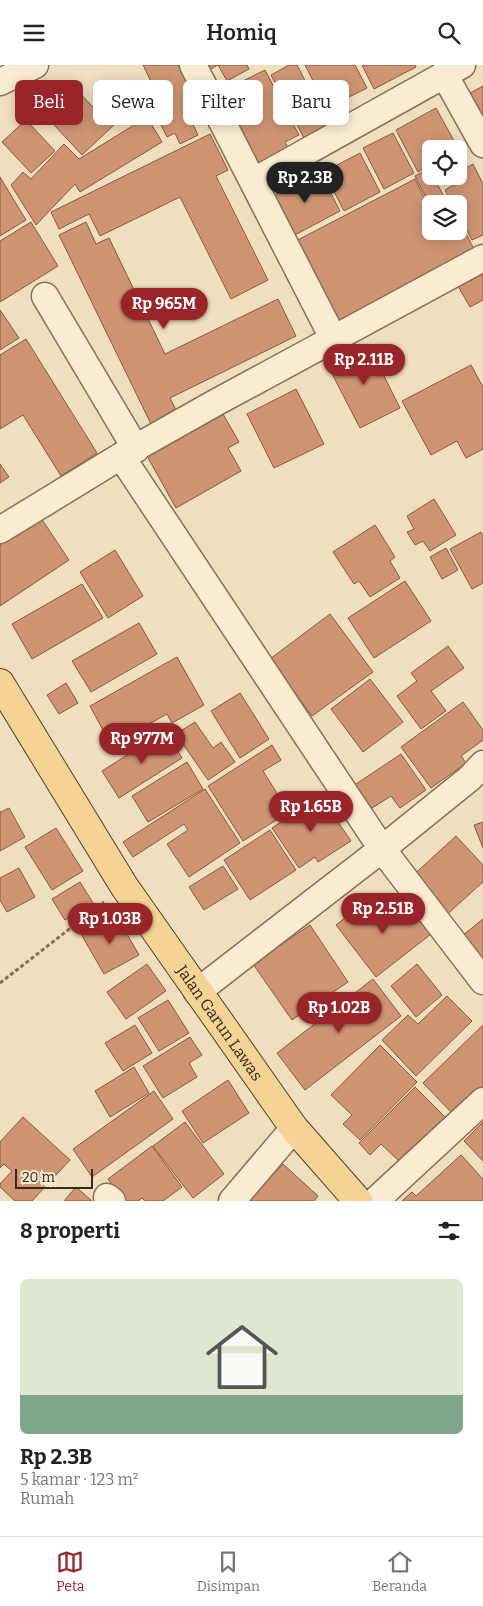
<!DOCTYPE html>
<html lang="id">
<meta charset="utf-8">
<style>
body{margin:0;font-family:Bitter,serif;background:#f6f6f6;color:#222;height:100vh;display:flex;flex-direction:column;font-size:19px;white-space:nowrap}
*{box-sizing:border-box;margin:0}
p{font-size:16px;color:#767676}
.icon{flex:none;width:28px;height:28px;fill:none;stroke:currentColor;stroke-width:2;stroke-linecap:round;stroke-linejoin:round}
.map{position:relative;height:1136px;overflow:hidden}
.panel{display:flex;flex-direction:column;background:#fff;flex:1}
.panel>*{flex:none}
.top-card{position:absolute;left:15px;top:15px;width:454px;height:45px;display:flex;gap:10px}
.controls{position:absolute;left:422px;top:75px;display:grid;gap:10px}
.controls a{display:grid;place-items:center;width:45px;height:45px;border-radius:8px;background:#fff;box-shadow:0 2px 12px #0003;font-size:25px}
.scale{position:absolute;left:15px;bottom:12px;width:78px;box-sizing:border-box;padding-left:5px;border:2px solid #37281c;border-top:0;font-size:14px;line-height:18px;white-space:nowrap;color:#37281c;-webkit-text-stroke:4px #f6e9ce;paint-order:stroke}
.price{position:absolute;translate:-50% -42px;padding:0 11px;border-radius:18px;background:#99252a;color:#fff;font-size:16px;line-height:32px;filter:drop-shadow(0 1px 2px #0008)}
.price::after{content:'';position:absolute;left:50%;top:30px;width:15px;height:11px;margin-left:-8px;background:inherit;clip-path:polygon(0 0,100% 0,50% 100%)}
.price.selected{background:#222;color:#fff}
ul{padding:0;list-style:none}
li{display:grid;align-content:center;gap:10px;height:265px;padding:0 20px}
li+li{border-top:1px solid #e0e0e0}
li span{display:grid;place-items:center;height:155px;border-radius:8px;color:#555}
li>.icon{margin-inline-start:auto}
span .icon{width:90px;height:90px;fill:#fffc;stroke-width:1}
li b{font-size:21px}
h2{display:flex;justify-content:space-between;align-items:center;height:60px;padding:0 20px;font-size:21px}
.tag{padding:0 18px;border-radius:8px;background:#fff;box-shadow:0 2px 12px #0003;font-size:18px;line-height:45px}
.tag.selected{background:#99252a;color:#fff}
header{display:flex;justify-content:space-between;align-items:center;height:65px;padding:0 20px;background:#fff;font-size:22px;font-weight:600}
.tabs{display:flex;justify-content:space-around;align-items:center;height:70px;border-top:1px solid #e0e0e0;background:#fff;font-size:14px;color:#767676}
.tabs a{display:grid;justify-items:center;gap:2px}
.tabs .selected{color:#99252a}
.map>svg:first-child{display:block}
.building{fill:#cf9573;stroke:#88573c}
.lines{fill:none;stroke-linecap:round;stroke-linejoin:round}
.minor-casing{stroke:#886f57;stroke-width:29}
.major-casing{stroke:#553d2b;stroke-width:30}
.path{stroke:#886f57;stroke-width:3;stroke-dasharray:4 2.5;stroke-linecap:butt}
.minor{stroke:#faecd2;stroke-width:26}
.major{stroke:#f4d394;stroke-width:28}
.labels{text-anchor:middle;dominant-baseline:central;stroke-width:4.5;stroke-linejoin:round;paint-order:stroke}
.street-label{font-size:16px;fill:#37281c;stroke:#f6e9ce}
</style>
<header><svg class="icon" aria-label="menu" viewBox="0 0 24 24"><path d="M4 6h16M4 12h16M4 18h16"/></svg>Homiq<svg class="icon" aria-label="search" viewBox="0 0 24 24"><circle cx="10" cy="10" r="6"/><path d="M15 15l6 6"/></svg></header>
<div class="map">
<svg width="483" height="1136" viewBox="0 0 483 1136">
<rect width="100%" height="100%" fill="#efdfbf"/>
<path class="building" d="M143,0h35l23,46 -12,5 9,19 -18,9 -5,-11 -8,4 -10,-20 9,-4z
M202,0h45l2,4 -22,12 -9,-16 -12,7z
M289,0h8l33,64 -24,13 -35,-67z
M305,0h50l12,23 -40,20z
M362,0h53l1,2 -42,22z
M265,5l34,65 -14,7 7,13 -38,20 -41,-79z
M72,20l22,23 20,-18 17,19 -49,46 -40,-43z
M483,21v46l-20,-35z
M436,43l23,42 -28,-1v17l-1,-1 -12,7 -22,-42z
M147,52l15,25 -82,50 -5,-8 -39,41 -25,-40 12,-13 8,7 33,-35 15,15z
M26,55l29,31 -24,22 -29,-31z
M393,68l21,40 -30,16 -21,-41z
M210,69l18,36 -12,6 52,104 -37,19 -51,-102 -80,39 -11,-22 -30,15 -8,-17z
M360,88l20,39 -36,19 -20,-39z
M473,99l10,20v51l-11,5 -13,-24v-12h-7l-7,-14 13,-8 -3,-6h4v-4z
M429,104l2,7h2l15,28h-17v3l-16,-31z
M320,107l20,39 -49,26 -20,-40z
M436,111h13l-10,6z
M0,112l26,43 -26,16z
M415,114l16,32v20h28v-11l18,35 -142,75 -45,-86z
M31,157l27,44 -58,36v-61z
M86,157l10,22 13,-6 56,116 113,-55 18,37 -126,62 7,14 -26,12 -92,-189z
M483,201v34l-13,7 -15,-26z
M0,245l19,28 -19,12z
M26,274l71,114 -36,23 -38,-61 -23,14v-74z
M368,279l32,64 -40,20 -33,-64z
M471,300l12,22v62l-17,9 -9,-17 -26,14 -29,-54z
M296,324l28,55 -50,24 -27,-54z
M223,349l16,28 -11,6 13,23 -65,37 -29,-52z
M0,399l9,13 -9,6z
M434,434l22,36 -26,16 -7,-10 -8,4 -8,-13 7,-3 -7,-13z
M41,453l28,42 -69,46v-61z
M375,460l20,32 -5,4 10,17 -30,19 -11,-16 -5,3 -21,-32z
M481,467l2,4v47l-11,6 -22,-40z
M446,483l12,22 -16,9 -12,-22z
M115,485l28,46 -35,22 -28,-46z
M405,516l26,40 -57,37 -26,-40z
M82,519l21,34 -71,41 -20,-35z
M330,549l43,58 -61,44 -42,-57z
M139,558l18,31 -66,38 -19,-31z
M448,581l16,22 -33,23 15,20 -25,18 -24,-33 20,-15 -6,-8z
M177,592l27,48 -32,18 -5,-9 -56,31 -21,-39z
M370,614l33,43 -40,30 -32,-43z
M66,618l12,20 -19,11 -12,-19z
M240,628l29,46 -29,19 -29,-47z
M463,637l20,28v10l-22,16 5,7 -35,25 -30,-41z
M195,657l18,26 8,-6 14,20 -27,18 -32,-46z
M165,666l17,27 -63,40 -17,-27z
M272,680l9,15 -18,11 26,41 -46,29 -35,-55z
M401,689l25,36 -26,18 -9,-12 -22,14 -16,-24z
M187,697l16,27 -55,33 -16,-26z
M205,724l35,54 -51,34 -22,-33 21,-14 -4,-6 -51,33 -10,-15z
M320,731l31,45 -33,21 -3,-5 -16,11 -27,-40z
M9,743l16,29 -25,14v-40l1,1z
M483,757v26l-9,-23z
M56,763l27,43 -31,19 -27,-43z
M270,765l26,40 -46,30 -26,-40z
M456,771l27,29v17l-40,36 -35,-38z
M223,801l15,23 -34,21 -15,-23z
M19,803l16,29 -28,15 -7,-12v-22z
M80,817l13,21 -28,17 -13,-21z
M404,834l27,35 -55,43 -40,-52 30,-23 13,16z
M116,850l23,40 -35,19 -23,-40z
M483,854v43l-21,-26z
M310,860l38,57 -56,38 -39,-56z
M147,899l19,27 -40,28 -19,-27z
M417,899l25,31 -26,22 -25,-31z
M373,914l28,37 -96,74 -28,-37z
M447,931l25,25 -56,55 -34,-36 26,-25 10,9z
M168,935l21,33 -30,18 -21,-33z
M135,960l17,28 -29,18 -18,-28z
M483,960v62l-29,28 -31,-32z
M190,972l12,18 -13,8 8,14 -34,21 -20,-32z
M380,980l37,37 -57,58 -17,-16 9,-9 -21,-20z
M134,1002l15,26 -39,24 -15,-26z
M228,1015l21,33 -46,30 -21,-32z
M415,1022l32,32 -45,45 -21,-20 -11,11 -11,-12z
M154,1026l19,28 -81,58 -19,-28z
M23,1052l47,43 -38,41h-17l-15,-14v-3l12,-13 -8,-7 -4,4v-26z
M185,1057l39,52 -31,24 -40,-52z
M483,1057v39l-19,-20z
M152,1081l30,41 -19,14h-18l-3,-3 -4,3h-13l-17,-22z
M461,1090l22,24v22h-81l10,-9 4,4z
M283,1099l35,32 -4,5h-66z
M76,1122l16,14h-28z"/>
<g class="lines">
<defs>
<path id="minor" d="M193,0l140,273
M444,9l39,70
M0,17l35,-17
M254,116l208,-116
M45,231l91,153
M121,391l261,393 101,132
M0,465l121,-74 94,-53 268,-145
M197,927l185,-143 88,-71 13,-14
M107,1132l5,4
M232,1136l62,-73
M375,1136l108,-100"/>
<g id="major">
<path id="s1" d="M0,618l124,203 170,242 64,73"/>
</g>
</defs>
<use href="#minor" class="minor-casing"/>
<use href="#major" class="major-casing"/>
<path class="path" d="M0,918l104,-81"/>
<use href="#minor" class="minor"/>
<use href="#major" class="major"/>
</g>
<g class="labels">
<g class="street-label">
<text stroke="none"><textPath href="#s1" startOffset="405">Jalan Garun Lawas</textPath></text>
</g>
</g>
</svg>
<div class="controls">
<a><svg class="icon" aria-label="locate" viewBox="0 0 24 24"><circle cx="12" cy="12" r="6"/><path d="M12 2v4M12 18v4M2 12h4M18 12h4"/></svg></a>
<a><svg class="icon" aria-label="layers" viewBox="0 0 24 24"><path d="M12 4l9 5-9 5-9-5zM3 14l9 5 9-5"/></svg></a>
</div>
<div class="scale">20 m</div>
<b class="price selected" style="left:305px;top:139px">Rp 2.3B</b>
<b class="price" style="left:164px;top:265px">Rp 965M</b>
<b class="price" style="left:364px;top:321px">Rp 2.11B</b>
<b class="price" style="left:142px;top:700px">Rp 977M</b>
<b class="price" style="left:311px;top:768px">Rp 1.65B</b>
<b class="price" style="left:383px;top:870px">Rp 2.51B</b>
<b class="price" style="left:110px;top:880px">Rp 1.03B</b>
<b class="price" style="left:339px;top:969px">Rp 1.02B</b>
<div class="top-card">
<a class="tag selected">Beli</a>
<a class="tag">Sewa</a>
<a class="tag">Filter</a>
<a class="tag">Baru</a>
</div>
</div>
<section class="panel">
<h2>8 properti<svg class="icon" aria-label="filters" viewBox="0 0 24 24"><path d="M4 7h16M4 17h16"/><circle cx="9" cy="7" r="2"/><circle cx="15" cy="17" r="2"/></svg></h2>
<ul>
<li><span style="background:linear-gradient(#dfe7d0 75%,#7fa58c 0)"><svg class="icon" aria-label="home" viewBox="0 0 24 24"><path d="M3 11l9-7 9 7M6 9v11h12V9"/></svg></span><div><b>Rp 2.3B</b><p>5 kamar · 123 m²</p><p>Rumah</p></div></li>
</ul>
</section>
<nav class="tabs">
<a class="selected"><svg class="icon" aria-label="map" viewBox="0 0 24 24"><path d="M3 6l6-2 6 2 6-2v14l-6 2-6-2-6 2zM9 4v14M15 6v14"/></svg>Peta</a>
<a><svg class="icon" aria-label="saved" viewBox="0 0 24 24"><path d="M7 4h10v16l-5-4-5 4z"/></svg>Disimpan</a>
<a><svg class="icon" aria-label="home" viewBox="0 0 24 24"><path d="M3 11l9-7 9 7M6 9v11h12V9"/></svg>Beranda</a>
</nav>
